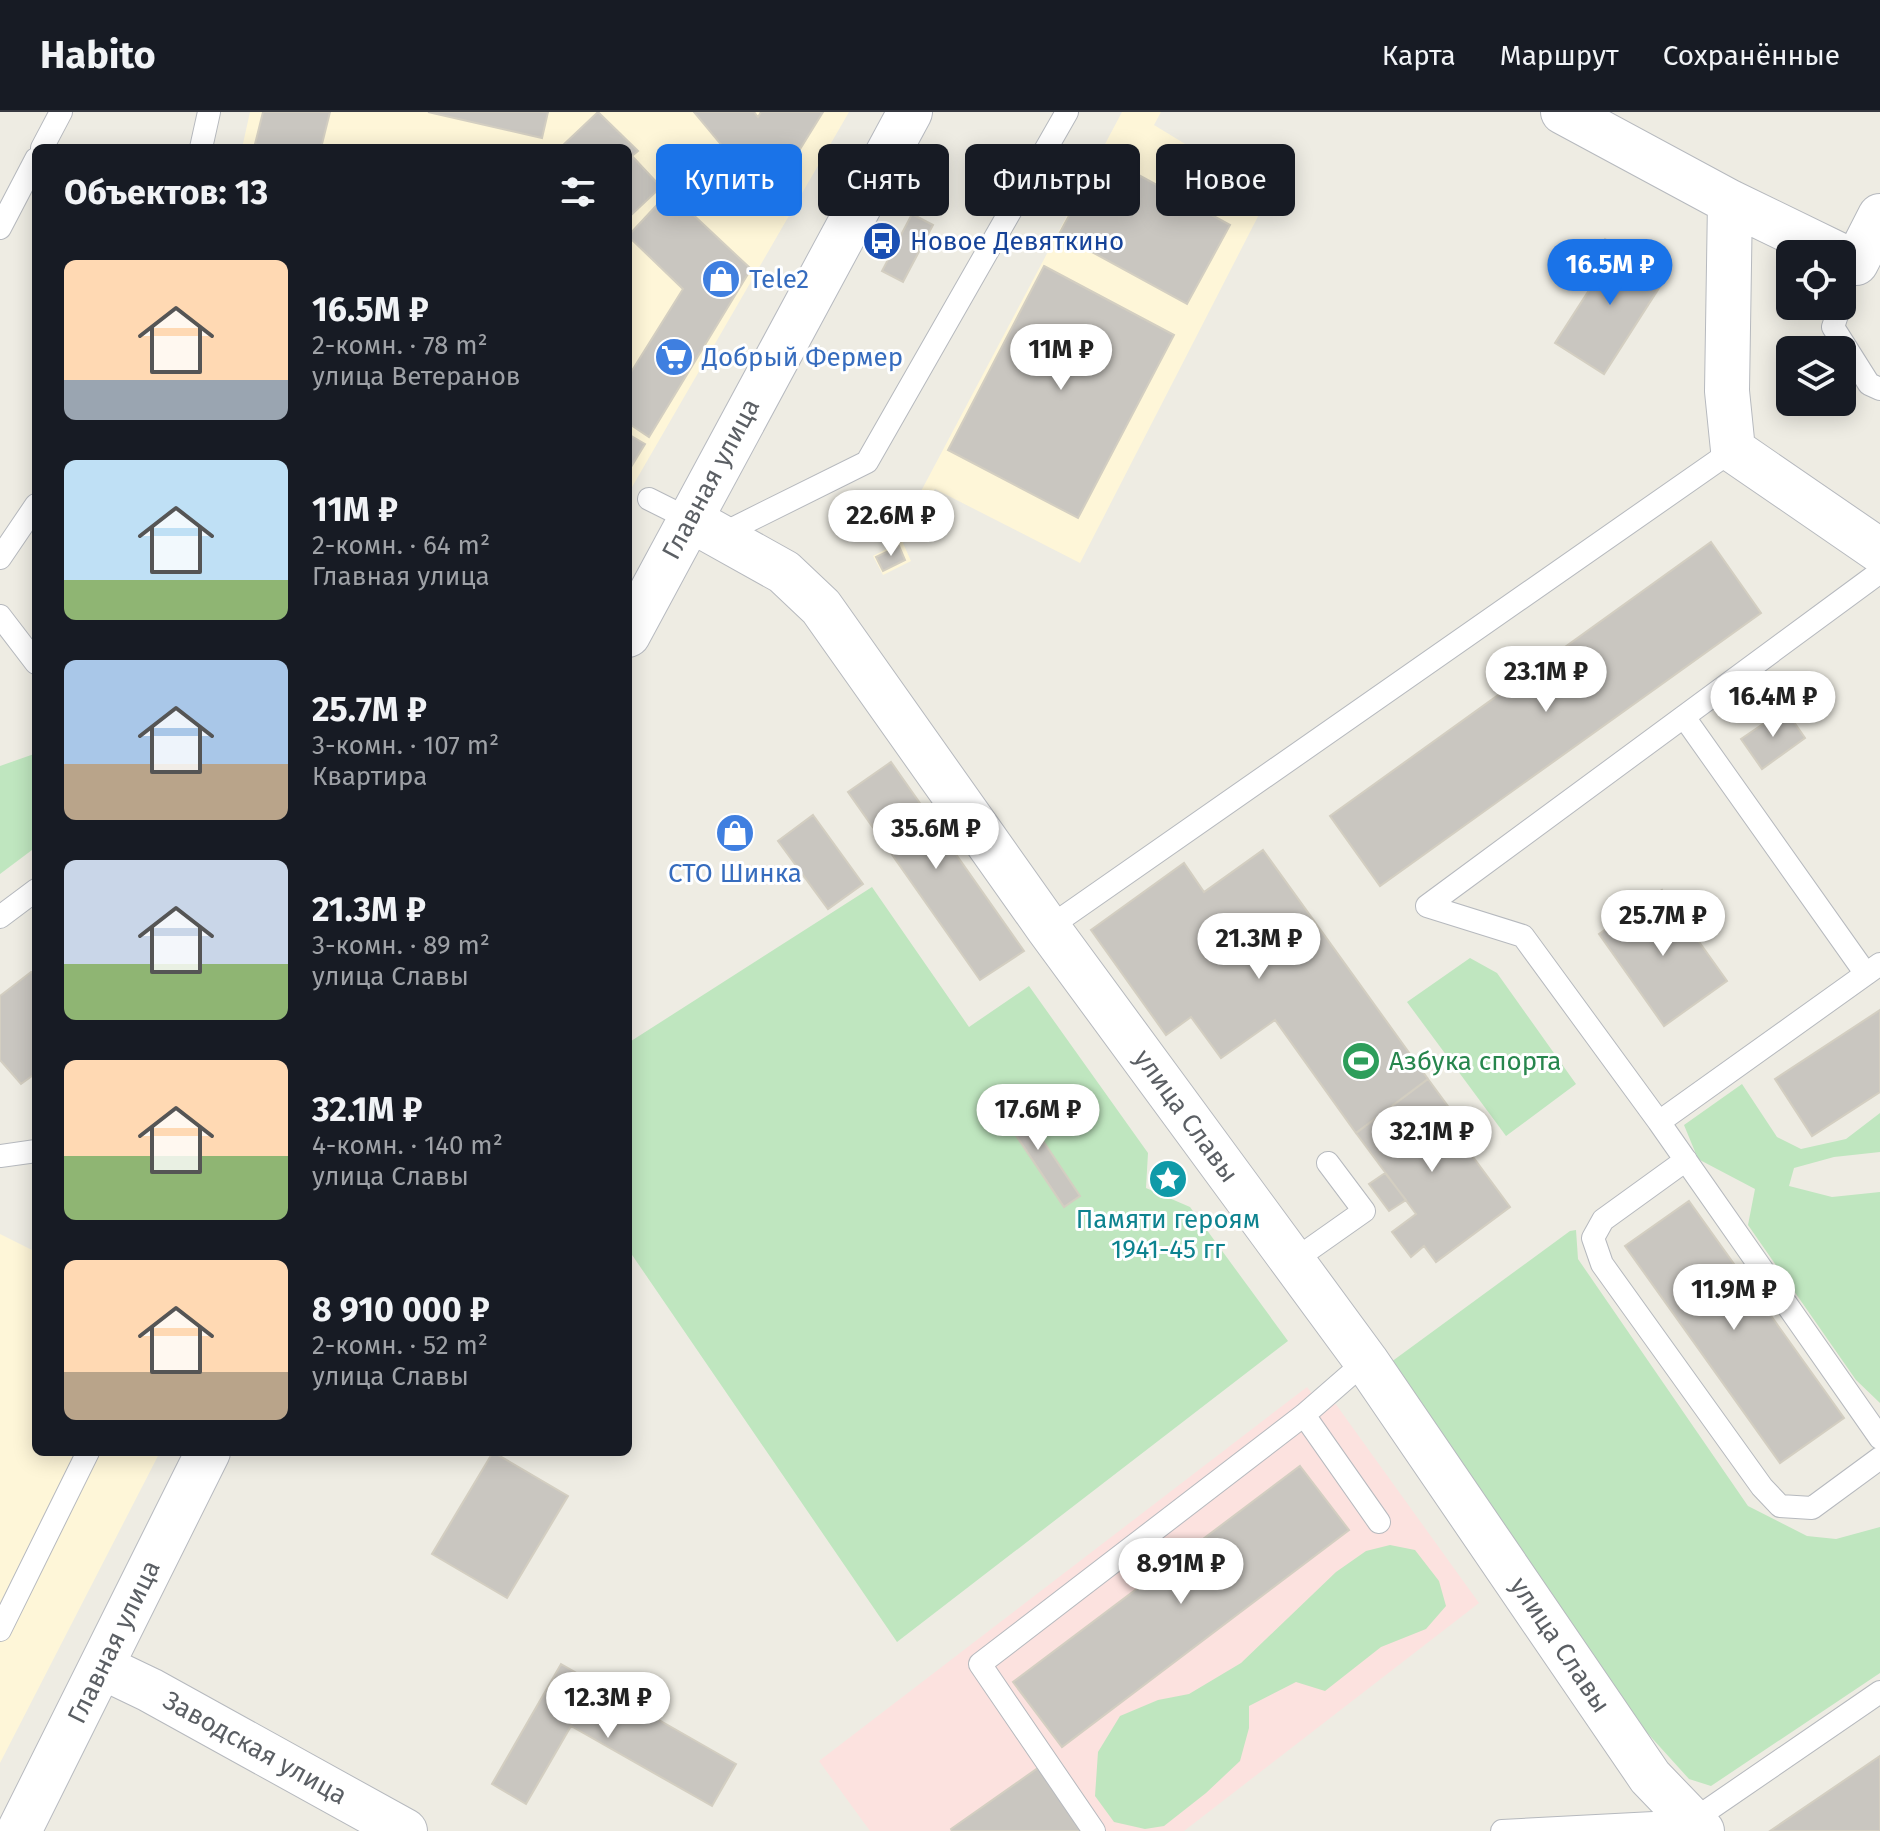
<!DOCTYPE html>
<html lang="ru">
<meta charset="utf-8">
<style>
body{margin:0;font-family:"Fira Sans",sans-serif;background:#242831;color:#f1f3f6;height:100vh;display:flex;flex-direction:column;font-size:30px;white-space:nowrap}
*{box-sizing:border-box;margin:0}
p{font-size:26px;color:#9ea1a6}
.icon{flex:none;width:44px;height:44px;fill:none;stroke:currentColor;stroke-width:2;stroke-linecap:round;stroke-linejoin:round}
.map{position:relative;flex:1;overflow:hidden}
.panel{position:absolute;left:32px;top:32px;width:600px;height:1312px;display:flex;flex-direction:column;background:#171b24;border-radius:12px;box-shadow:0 4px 20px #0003}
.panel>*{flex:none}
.guide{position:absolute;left:656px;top:32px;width:760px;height:72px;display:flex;gap:16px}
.tools{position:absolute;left:1776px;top:128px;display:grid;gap:16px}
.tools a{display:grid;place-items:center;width:80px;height:80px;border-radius:12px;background:#171b24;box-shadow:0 4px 20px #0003;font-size:40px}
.price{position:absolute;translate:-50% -68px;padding:0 18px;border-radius:28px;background:#fff;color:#222;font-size:26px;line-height:52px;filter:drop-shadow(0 2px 4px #0008)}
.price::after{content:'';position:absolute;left:50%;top:48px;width:24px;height:18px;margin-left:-12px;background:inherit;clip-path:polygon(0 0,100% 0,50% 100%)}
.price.active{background:#1a73e8;color:#fff}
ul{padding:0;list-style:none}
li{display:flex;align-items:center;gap:24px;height:200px;padding:0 32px}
li span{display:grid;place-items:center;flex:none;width:224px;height:160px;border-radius:12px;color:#555}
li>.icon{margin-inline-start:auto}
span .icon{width:96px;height:96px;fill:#fffc;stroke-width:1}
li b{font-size:34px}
h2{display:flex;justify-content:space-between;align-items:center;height:96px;padding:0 32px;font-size:34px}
.tag{padding:0 28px;border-radius:12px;background:#171b24;box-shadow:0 4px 20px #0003;font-size:28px;line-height:72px}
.tag.active{background:#1a73e8;color:#fff}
header{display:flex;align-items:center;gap:48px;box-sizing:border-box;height:112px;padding:0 40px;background:#171b24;border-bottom:2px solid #363941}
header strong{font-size:38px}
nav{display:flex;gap:44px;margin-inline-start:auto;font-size:28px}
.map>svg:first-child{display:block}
.commercial{fill:#fef6d8}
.medical{fill:#fce2df}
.green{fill:#bfe6bf}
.building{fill:#c9c6c0;stroke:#d3cec1;stroke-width:2}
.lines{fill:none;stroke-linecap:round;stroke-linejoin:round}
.service-casing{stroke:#b6b9be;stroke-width:24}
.minor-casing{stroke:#b6b9be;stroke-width:46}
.secondary-casing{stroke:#b7bac0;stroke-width:46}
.service{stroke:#fff;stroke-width:22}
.minor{stroke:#fff;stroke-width:44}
.secondary{stroke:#fff;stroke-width:44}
.labels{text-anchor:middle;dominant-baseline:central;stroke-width:6;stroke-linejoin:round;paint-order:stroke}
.transit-label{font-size:26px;fill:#164399;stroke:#fff;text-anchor:start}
.shop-label{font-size:26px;fill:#366cbe;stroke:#fff;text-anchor:start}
.street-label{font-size:26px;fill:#5b5f64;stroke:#fff}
.leisure-label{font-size:26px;fill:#27864d;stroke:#fff;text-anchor:start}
.culture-label{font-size:26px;fill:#0d838f;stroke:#fff}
</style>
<header>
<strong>Habito</strong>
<nav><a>Карта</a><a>Маршрут</a><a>Сохранённые</a></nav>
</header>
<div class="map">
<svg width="1880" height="1719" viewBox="0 0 1880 1719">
<rect width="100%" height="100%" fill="#eeece3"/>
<path class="commercial" d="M250,0h599l-221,382v-346h-386z
M1122,0h39l-7,13 115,70 -189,368 -145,-74 -32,54 8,18 -28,14 -10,-19 19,-10z
M0,1122l36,18v200h124l-160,311z"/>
<path class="medical" d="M1307,1275l10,13 10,-8 152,211 -295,228h-314l-51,-70z"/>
<path class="green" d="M34,642l2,93 -36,27v-108z
M872,775l97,140 60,-41 119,167 -2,35 44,19 98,134 -391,301 -269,-393v-206z
M1470,846l27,15 79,111 -70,52 -99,-134z
M1742,972l35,53 24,12 45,-10 34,-26v39l-46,5 -40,11 -5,18 43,11 48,-5v211l-24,-23 -108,-155 7,-36 -57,-30 -14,-34z
M1576,1118l2,29 170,247 59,30 29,3 44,-12v146l-169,113 -22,-7 -67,-74 -235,-340 183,-134z
M1390,1433l25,5 24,31 7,25 -20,23 -45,18 -56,44 -29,-9 -47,24v22l-9,33 -34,32 -42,33 -19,3 -31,-7 -19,-26 3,-44 22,-36 38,-16 31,-6 52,-31 95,-91 30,-21z"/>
<path class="building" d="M263,0h67l-9,36h-49l-17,-4z
M428,0h120l-6,26z
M598,0l40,39 -6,5 29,31 -33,31v-70h-68z
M694,0h60l4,5 3,-5h62l-55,89z
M1102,43l128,70 -43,79 -128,-70z
M669,80l82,77 -102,168 -21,-14v-46l55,-88 -55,-53z
M912,102l21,11 -30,57 -21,-11z
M1605,127l61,38 -62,97 -49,-31 47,-73 -12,-8z
M1044,154l130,69 -96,183 -130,-68z
M628,322l17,10 -17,28z
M1711,430l50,71 -381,273 -50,-70z
M899,434l6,14 -22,11 -7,-14z
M1785,597l20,29 -43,31 -21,-30z
M891,650l133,189 -44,29 -132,-188z
M813,703l50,69 -35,25 -50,-68z
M1263,738l165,229 -72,54 -81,-113 -54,38 -30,-41 -25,18 -75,-105 93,-67 20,29z
M1662,778l65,91 -63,45 -65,-92z
M31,860l5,1v100l-15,11 -21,-24v-64z
M1880,898v82l-68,44 -37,-57z
M1428,967l25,34 -8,6 65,88 -74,55 -12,-16 -13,11 -19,-25 24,-18 -60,-81z
M1013,984l67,100 -16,11 -67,-100z
M1385,1061l21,27 -17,11 -20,-27z
M1689,1089l155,217 -64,45 -155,-217z
M493,1340l75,44 -61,102 -75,-44z
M1300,1354l49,64 -287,217 -49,-65z
M561,1552l175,100 -24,42 -141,-80 -45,78 -34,-20z
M1880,1644v75h-110z
M1038,1656l44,63h-130l-1,-2z"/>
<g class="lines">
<defs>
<path id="service" d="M42,36l19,-36
M201,36l8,-36
M0,116l36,-69
M1840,194l-7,21 36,57 11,5
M649,387l40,20
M718,424l149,-74 200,-350
M0,446l36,-53
M1880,460l-453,334 96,30 136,186 221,-158
M0,504l36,47
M1684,605l182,257
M0,805l36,-27
M1048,816l685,-478
M1659,1010l221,316
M0,1044l36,-5
M1686,1048l-83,60 -10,18 9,26 160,223 18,19 32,2 68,-50
M1293,1149l71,-50 -36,-48
M1304,1303l75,107
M0,1518l88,-178
M1094,1719l-114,-167 324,-249 62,-54
M1502,1719l190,-10 188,-129"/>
<path id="minor" d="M1563,0l167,90 107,52
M1730,90l-3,189 6,59 147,101
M1842,145l14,6 24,-47
M689,407l95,53 37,35 227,321 318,433 284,416 52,54
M102,1555l48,23 255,141"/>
<path id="secondary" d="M628,523l282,-523
M19,1719l189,-379"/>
</defs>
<use href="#service" class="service-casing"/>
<use href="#minor" class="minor-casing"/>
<use href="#secondary" class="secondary-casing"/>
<use href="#service" class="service"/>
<use href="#minor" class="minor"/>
<use href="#secondary" class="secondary"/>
</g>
<defs>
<symbol id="bus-disc" viewBox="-11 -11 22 22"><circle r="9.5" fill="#1a4fb4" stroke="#fff"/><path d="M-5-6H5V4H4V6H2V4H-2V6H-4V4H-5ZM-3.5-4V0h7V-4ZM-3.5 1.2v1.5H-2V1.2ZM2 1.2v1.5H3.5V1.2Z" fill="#fff"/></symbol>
<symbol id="shop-disc" viewBox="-11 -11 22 22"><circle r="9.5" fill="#3f7fe0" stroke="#fff"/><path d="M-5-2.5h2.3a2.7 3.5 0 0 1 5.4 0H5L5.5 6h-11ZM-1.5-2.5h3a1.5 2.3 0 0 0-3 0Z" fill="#fff"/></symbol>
<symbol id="supermarket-disc" viewBox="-11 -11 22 22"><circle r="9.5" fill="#3f7fe0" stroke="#fff"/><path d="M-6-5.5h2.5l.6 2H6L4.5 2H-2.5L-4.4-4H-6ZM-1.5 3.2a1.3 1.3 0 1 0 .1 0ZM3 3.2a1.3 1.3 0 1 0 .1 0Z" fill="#fff"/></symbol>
<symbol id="stadium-disc" viewBox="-11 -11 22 22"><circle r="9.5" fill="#2e9e5b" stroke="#fff"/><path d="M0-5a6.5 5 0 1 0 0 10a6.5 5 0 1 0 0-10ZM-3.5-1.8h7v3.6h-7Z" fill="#fff"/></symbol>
<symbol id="sight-disc" viewBox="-11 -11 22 22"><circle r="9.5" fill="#0f9aa8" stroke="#fff"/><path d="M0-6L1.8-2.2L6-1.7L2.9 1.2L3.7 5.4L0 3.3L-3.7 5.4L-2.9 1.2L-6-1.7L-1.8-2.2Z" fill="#fff"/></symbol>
</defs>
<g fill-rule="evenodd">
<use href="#bus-disc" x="860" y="107" width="44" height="44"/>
<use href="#shop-disc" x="699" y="145" width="44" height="44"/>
<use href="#supermarket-disc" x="652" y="223" width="44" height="44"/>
<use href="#shop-disc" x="713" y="699" width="44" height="44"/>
<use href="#stadium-disc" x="1339" y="927" width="44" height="44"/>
<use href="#sight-disc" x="1146" y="1045" width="44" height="44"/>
</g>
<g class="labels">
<g class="transit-label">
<text x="910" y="129">Новое Девяткино</text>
</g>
<g class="shop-label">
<text x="749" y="167">Tele2</text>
<text x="702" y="245">Добрый Фермер</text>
<text x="735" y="761" text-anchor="middle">СТО Шинка</text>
</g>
<g class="street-label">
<text transform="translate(711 367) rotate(-62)">Главная улица</text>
<text transform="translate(1186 1004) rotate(54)">улица Славы</text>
<text transform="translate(114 1530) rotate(-64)">Главная улица</text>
<text transform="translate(1560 1533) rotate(56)">улица Славы</text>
<text transform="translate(255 1636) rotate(29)">Заводская улица</text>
</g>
<g class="leisure-label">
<text x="1389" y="949">Азбука спорта</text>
</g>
<g class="culture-label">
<text x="1168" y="1107">Памяти героям<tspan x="1168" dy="30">1941-45 гг</tspan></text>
</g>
</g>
</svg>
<div class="tools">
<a><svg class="icon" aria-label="locate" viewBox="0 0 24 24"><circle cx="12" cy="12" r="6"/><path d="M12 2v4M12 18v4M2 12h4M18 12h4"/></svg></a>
<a><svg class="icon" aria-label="layers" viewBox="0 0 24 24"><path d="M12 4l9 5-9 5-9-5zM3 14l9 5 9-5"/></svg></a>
</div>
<b class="price active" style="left:1610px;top:195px">16.5M ₽</b>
<b class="price" style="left:1061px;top:280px">11M ₽</b>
<b class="price" style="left:891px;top:446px">22.6M ₽</b>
<b class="price" style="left:1546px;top:602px">23.1M ₽</b>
<b class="price" style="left:1773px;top:627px">16.4M ₽</b>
<b class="price" style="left:936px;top:759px">35.6M ₽</b>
<b class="price" style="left:1663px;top:846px">25.7M ₽</b>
<b class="price" style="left:1259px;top:869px">21.3M ₽</b>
<b class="price" style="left:1038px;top:1040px">17.6M ₽</b>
<b class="price" style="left:1432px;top:1062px">32.1M ₽</b>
<b class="price" style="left:1734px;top:1220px">11.9M ₽</b>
<b class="price" style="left:1181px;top:1494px">8.91M ₽</b>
<b class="price" style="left:608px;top:1628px">12.3M ₽</b>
<div class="guide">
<a class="tag active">Купить</a>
<a class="tag">Снять</a>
<a class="tag">Фильтры</a>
<a class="tag">Новое</a>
</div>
<section class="panel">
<h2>Объектов: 13<svg class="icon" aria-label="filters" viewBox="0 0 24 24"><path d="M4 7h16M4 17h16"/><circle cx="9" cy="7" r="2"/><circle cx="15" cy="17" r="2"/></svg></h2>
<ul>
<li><span style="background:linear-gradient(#ffd9b3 75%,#9aa5b1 0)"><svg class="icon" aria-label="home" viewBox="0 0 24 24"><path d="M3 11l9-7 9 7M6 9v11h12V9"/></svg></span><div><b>16.5M ₽</b><p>2-комн. · 78 m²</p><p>улица Ветеранов</p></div></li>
<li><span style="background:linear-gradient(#bfe0f5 75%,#8fb573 0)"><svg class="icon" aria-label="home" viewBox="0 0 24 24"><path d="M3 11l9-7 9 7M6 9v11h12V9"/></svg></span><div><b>11M ₽</b><p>2-комн. · 64 m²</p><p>Главная улица</p></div></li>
<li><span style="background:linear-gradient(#a9c7e8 65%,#b9a48a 0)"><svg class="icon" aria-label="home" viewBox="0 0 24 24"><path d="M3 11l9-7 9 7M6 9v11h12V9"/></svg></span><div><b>25.7M ₽</b><p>3-комн. · 107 m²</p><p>Квартира</p></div></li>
<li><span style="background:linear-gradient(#c9d6e8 65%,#8fb573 0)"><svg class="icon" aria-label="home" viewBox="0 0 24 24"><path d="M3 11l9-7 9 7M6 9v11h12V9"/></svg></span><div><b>21.3M ₽</b><p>3-комн. · 89 m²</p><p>улица Славы</p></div></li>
<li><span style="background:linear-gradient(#ffd9b3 60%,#8fb573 0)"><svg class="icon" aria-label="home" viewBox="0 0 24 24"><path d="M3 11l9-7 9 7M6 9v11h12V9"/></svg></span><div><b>32.1M ₽</b><p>4-комн. · 140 m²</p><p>улица Славы</p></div></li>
<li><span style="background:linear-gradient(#ffd9b3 70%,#b9a48a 0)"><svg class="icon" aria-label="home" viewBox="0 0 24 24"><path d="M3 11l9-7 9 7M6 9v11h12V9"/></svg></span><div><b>8 910 000 ₽</b><p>2-комн. · 52 m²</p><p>улица Славы</p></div></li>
</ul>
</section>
</div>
